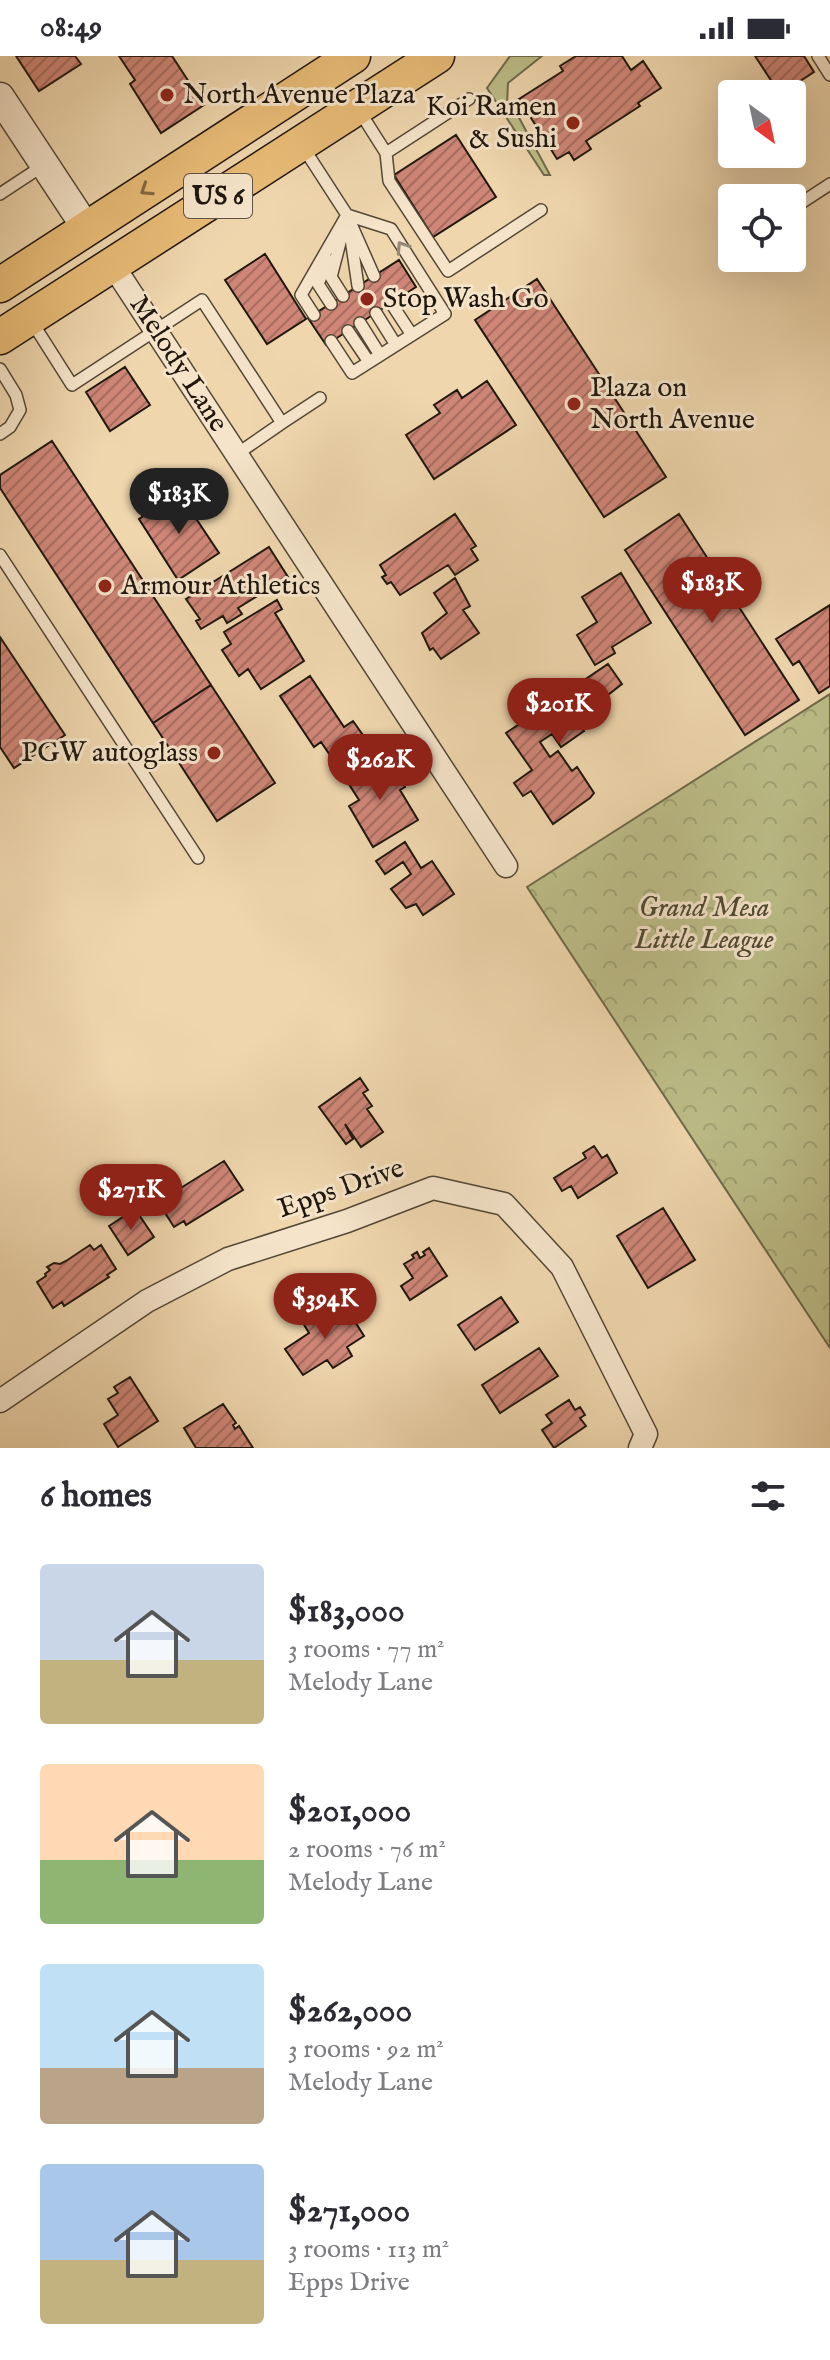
<!DOCTYPE html>
<meta charset="utf-8">
<style>
body{margin:0;font-family:"IM FELL English",serif;background:#f7f7f7;color:#2b2b33;height:100vh;display:flex;flex-direction:column;font-size:30px;white-space:nowrap}
*{box-sizing:border-box;margin:0}
p{font-size:26px;color:#7c7c81}
.icon{flex:none;width:44px;height:44px;fill:none;stroke:currentColor;stroke-width:2;stroke-linecap:round;stroke-linejoin:round}
.map{position:relative;height:1392px;overflow:hidden}
.drawer{display:flex;flex-direction:column;background:#fff;flex:1}
.drawer>*{flex:none}
.needle{width:52px;rotate:147deg}
.controls{position:absolute;left:718px;top:24px;display:grid;gap:16px}
.controls a{display:grid;place-items:center;width:88px;height:88px;border-radius:8px;background:#fff;box-shadow:0 8px 32px #0002;font-size:40px}
.price{position:absolute;translate:-50% -68px;padding:0 18px;border-radius:28px;background:#8f2418;color:#fff;font-size:26px;line-height:52px;filter:drop-shadow(0 2px 4px #0008)}
.price::after{content:'';position:absolute;left:50%;top:48px;width:24px;height:18px;margin-left:-12px;background:inherit;clip-path:polygon(0 0,100% 0,50% 100%)}
.price.current{background:#222;color:#fff}
ul{padding:0;list-style:none}
li{display:flex;align-items:center;gap:24px;height:200px;padding:0 40px}
li span{display:grid;place-items:center;flex:none;width:224px;height:160px;border-radius:8px;color:#555}
li>.icon{margin-inline-start:auto}
span .icon{width:96px;height:96px;fill:#fffc;stroke-width:1}
li b{font-size:34px}
h2{display:flex;justify-content:space-between;align-items:center;height:96px;padding:0 40px;font-size:34px}
.status{display:flex;justify-content:space-between;align-items:center;height:56px;padding:0 40px;background:#fff;direction:ltr}
.status svg{height:22px;fill:currentColor}
.map>svg:first-child{display:block}
.grass{fill:#bcbd88;stroke:#6e6a4b;stroke-width:2}
.park{fill:url(#park-crowns);stroke:#6e6a4b;stroke-width:2}
.building{fill:url(#building-hatch);stroke:#1f170e;stroke-width:2}
.lines{fill:none;stroke-linecap:round;stroke-linejoin:round}
.service-casing{stroke:#534736;stroke-width:14}
.minor-casing{stroke:#534736;stroke-width:25}
.tertiary-casing{stroke:#534736;stroke-width:31}
.primary-casing{stroke:#1f170e;stroke-width:37}
.service{stroke:#f5e4ca;stroke-width:11}
.minor{stroke:#f5e4ca;stroke-width:22}
.tertiary{stroke:#f5e4ca;stroke-width:28}
.primary{stroke:#e8bb76;stroke-width:34}
.oneway{stroke:#846942}
.oneway2{stroke:#958875}
.poi-dot{fill:#8f2418;stroke:#f5e4ca;stroke-width:3}
.labels{text-anchor:middle;dominant-baseline:central;stroke-width:6;stroke-linejoin:round;paint-order:stroke}
.shield{fill:#f5e4ca;stroke:#5f5446;stroke-width:2}
.shield-label{font-size:26px;font-weight:bold;fill:#1f170e}
.poi-label{font-size:28px;fill:#1f170e;stroke:#f5e4ca;text-anchor:start}
.street-label{font-size:28px;fill:#1f170e;stroke:#f5e4ca}
.park-label{font-size:28px;font-style:italic;fill:#4e4933;stroke:#f5e4ca}
</style>
<div class="status"><b>08:49</b><svg viewBox="0 0 49 12"><path d="M0 12V9h3v3zM5 12V6h3v6zM10 12V3h3v9zM15 12V0h3v12zM26 1h20v11H26zM47 4h2v5h-2z"/></svg></div>
<div class="map">
<svg width="830" height="1392" viewBox="0 0 830 1392">
<defs>
<pattern id="park-crowns" width="20" height="18" patternUnits="userSpaceOnUse" patternTransform="scale(2)"><rect width="20" height="18" fill="#bcbd88"/><path d="M2 6a3 3 0 1 1 6 0M12 15a3 3 0 1 1 6 0" fill="none" stroke="#a1a274"/></pattern>
<pattern id="building-hatch" width="6" height="6" patternUnits="userSpaceOnUse" patternTransform="scale(2)"><rect width="6" height="6" fill="#cf8677"/><path d="M-1 1l2-2M0 6l6-6M5 7l2-2" fill="none" stroke="#a76d60"/></pattern>
</defs>
<rect width="100%" height="100%" fill="#efd6ad"/>
<filter id="stains"><feTurbulence type="fractalNoise" baseFrequency=".0025" numOctaves="4"/><feColorMatrix values="0 0 0 0 .2 0 0 0 0 .09 0 0 0 0 .02 0 0 0 .5 -.17"/></filter>
<radialGradient id="worn" r=".72"><stop offset=".6" stop-color="#630" stop-opacity="0"/><stop offset="1" stop-color="#630" stop-opacity=".3"/></radialGradient>
<path class="grass" d="M510,0h32l-34,27 -1,22 -7,3 -13,-20z
M512,58h5l33,61h-6l-38,-58z"/>
<path class="park" d="M830,638v654l-303,-461z"/>
<path class="building" d="M16,0h59l6,8 -42,27z
M119,0h53l32,49 -43,28 -31,-49 5,-4z
M576,0h46l9,14 12,-9 18,27 -23,15 2,3 -54,35 5,8 -17,11 -5,-8 -12,7 -38,-60 44,-28 -3,-5z
M755,0h49l10,16 -34,22z
M456,79l40,62 -63,40 -39,-62z
M265,198l41,65 -39,25 -42,-64z
M399,204l17,27 -90,58 -18,-27z
M537,223l129,198 -62,40 -129,-197z
M125,311l25,38 -40,26 -24,-39z
M487,325l29,44 -82,54 -28,-44 34,-22 -6,-8 23,-15 5,8z
M52,385l159,244 -58,38 -153,-235v-13z
M179,437l40,60 -41,27 -39,-61z
M455,458l21,32 -5,3 7,11 -23,15 -7,-10 -48,30 -9,-13 -4,2 -5,-7 4,-2 -6,-10z
M679,458l120,186 -54,35 -120,-185z
M269,491l19,30 -50,31 4,6 -15,9 -4,-7 -22,13 -5,-8 4,-2 -14,-20z
M621,517l30,50 -39,24 3,6 -20,12 -18,-30 20,-13 -15,-25z
M455,522l15,28 -7,4 16,23 -38,26 -8,-11 -3,2 -8,-17 25,-20 -13,-20z
M277,544l5,9 -7,4 29,48 -43,28 -13,-20 -9,7 -17,-26 9,-6 -7,-12z
M830,549v81l-11,7 -20,-32 -6,4 -17,-26z
M0,581l65,98 -51,33 -14,-21z
M608,608l14,20 -46,36 8,11 -23,16 -9,-13 -12,8 10,15 8,-6 14,20 5,-4 17,26 -4,5 -37,26 -22,-33 -8,5 -9,-13 18,-13 -26,-37z
M310,620l34,51 9,-6 17,24 -32,22 -17,-25 -7,5 -34,-51z
M211,629l64,98 -58,38 -64,-98z
M378,702l5,8 7,-4 15,25 -5,3 18,30 -45,27 -24,-41 10,-6 -14,-22z
M405,786l16,26 11,-7 22,33 -31,21 -7,-11 -10,4 -15,-19 20,-15 -8,-12 -18,12 -9,-13z
M360,1022l8,12 -5,3 9,13 -5,3 16,23 -22,15 -16,-23 8,15 -7,5 -27,-37z
M594,1090l8,12 5,-3 10,18 -39,25 -7,-12 -9,5 -8,-13 32,-20 -3,-5z
M224,1105l19,29 -57,35 -2,-4 -10,6 -14,-22 10,-6 -2,-3z
M663,1152l32,52 -47,28 -31,-52z
M135,1153l19,28 -26,18 -19,-29z
M90,1189l4,5 7,-5 15,24 -9,6 2,2 -45,29 -2,-4 -9,6 -16,-26 9,-6 -1,-2 5,-4 -3,-3 7,-4 6,1 6,-3z
M429,1192l18,28 -37,24 -9,-14 12,-8 -9,-14 10,-6 -2,-3 5,-3 3,6 5,-3 -2,-3z
M501,1241l17,25 -43,28 -17,-25z
M325,1253l7,10 15,-10 17,27 -17,11 5,9 -19,12 -6,-8 -24,15 -18,-26 24,-16 -6,-10z
M539,1292l19,28 -58,37 -18,-28z
M130,1321l28,44 -40,26 -14,-23 14,-9 -10,-16 10,-6 -4,-6z
M569,1344l6,10 5,-3 5,8 -5,3 6,8 -32,22 -12,-18 10,-7 -6,-8z
M223,1348l13,19 -3,2 2,4 4,-3 14,22h-57l-12,-20z"/>
<g class="lines">
<defs>
<path id="service" d="M818,0l12,19
M360,56l26,41 83,-54
M303,91l44,68 27,61
M386,97l3,28 59,90 93,-61
M0,138l44,-29
M792,153l38,-25
M350,176l8,54
M328,204l-10,24 13,20
M343,240l-12,-19 12,-46
M391,247l21,32
M376,257l20,32
M314,259l-13,-20 46,-80
M32,266l40,63 130,-85 80,123 -45,31
M360,267l20,32
M348,275l21,31
M331,285l21,32 93,-59 -54,-85 -44,-14
M0,313l16,26 4,15 -10,17 -10,7
M282,367l38,-25
M0,499l198,303"/>
<path id="minor" d="M112,208l394,602
M0,1345l147,-100 81,-42 119,-38 86,-33 71,16 58,63 84,167 -6,14"/>
<path id="tertiary" d="M0,41l87,132"/>
<path id="primary" d="M0,229l353,-229
M0,281l437,-281"/>
</defs>
<use href="#service" class="service-casing"/>
<use href="#minor" class="minor-casing"/>
<use href="#tertiary" class="tertiary-casing"/>
<use href="#primary" class="primary-casing"/>
<use href="#service" class="service"/>
<use href="#minor" class="minor"/>
<use href="#tertiary" class="tertiary"/>
<use href="#primary" class="primary"/>
</g>
<defs><path id="oneway-chevron" d="M-2-3.5L2.5 0L-2 3.5" fill="none" stroke-width="1.6" stroke-linecap="round" stroke-linejoin="round" transform="scale(2)"/></defs>
<use class="oneway" href="#oneway-chevron" transform="translate(146 134) rotate(147)"/>
<use class="oneway2" href="#oneway-chevron" transform="translate(402 191) rotate(-123)"/>
<g class="poi-dot">
<circle cx="167" cy="39" r="8"/>
<circle cx="573" cy="67" r="8"/>
<circle cx="367" cy="243" r="8"/>
<circle cx="574" cy="348" r="8"/>
<circle cx="105" cy="530" r="8"/>
<circle cx="214" cy="697" r="8"/>
</g>
<g class="labels">
<rect class="shield" x="184" y="118" width="68" height="44" rx="6"/>
<g class="shield-label">
<text x="218" y="140">US 6</text>
</g>
<g class="poi-label">
<text x="183" y="39">North Avenue Plaza</text>
<text x="557" y="51" text-anchor="end">Koi Ramen<tspan x="557" dy="32">&amp; Sushi</tspan></text>
<text x="383" y="243">Stop Wash Go</text>
<text x="590" y="332">Plaza on<tspan x="590" dy="32">North Avenue</tspan></text>
<text x="121" y="530">Armour Athletics</text>
<text x="198" y="697" text-anchor="end">PGW autoglass</text>
</g>
<g class="street-label">
<text transform="translate(178 308) rotate(57)">Melody Lane</text>
<text transform="translate(341 1133) rotate(-19)">Epps Drive</text>
</g>
<g class="park-label">
<text x="704" y="852">Grand Mesa<tspan x="704" dy="32">Little League</tspan></text>
</g>
</g>
<rect width="100%" height="100%" filter="url(#stains)"/>
<rect width="100%" height="100%" fill="url(#worn)"/>
</svg>
<div class="controls">
<a><svg class="needle" viewBox="-14 -14 28 28"><path d="M0-13l5 13h-10z" fill="#e53935"/><path d="M0 13l5-13h-10z" fill="#7c7c81"/></svg></a>
<a><svg class="icon" aria-label="locate" viewBox="0 0 24 24"><circle cx="12" cy="12" r="6"/><path d="M12 2v4M12 18v4M2 12h4M18 12h4"/></svg></a>
</div>
<b class="price current" style="left:179px;top:480px">$183K</b>
<b class="price" style="left:712px;top:569px">$183K</b>
<b class="price" style="left:559px;top:690px">$201K</b>
<b class="price" style="left:380px;top:746px">$262K</b>
<b class="price" style="left:131px;top:1176px">$271K</b>
<b class="price" style="left:325px;top:1285px">$394K</b>
</div>
<section class="drawer">
<h2>6 homes<svg class="icon" aria-label="filters" viewBox="0 0 24 24"><path d="M4 7h16M4 17h16"/><circle cx="9" cy="7" r="2"/><circle cx="15" cy="17" r="2"/></svg></h2>
<ul>
<li><span style="background:linear-gradient(#c9d6e8 60%,#c2b280 0)"><svg class="icon" aria-label="home" viewBox="0 0 24 24"><path d="M3 11l9-7 9 7M6 9v11h12V9"/></svg></span><div><b>$183,000</b><p>3 rooms · 77 m²</p><p>Melody Lane</p></div></li>
<li><span style="background:linear-gradient(#ffd9b3 60%,#8fb573 0)"><svg class="icon" aria-label="home" viewBox="0 0 24 24"><path d="M3 11l9-7 9 7M6 9v11h12V9"/></svg></span><div><b>$201,000</b><p>2 rooms · 76 m²</p><p>Melody Lane</p></div></li>
<li><span style="background:linear-gradient(#bfe0f5 65%,#b9a48a 0)"><svg class="icon" aria-label="home" viewBox="0 0 24 24"><path d="M3 11l9-7 9 7M6 9v11h12V9"/></svg></span><div><b>$262,000</b><p>3 rooms · 92 m²</p><p>Melody Lane</p></div></li>
<li><span style="background:linear-gradient(#a9c7e8 60%,#c2b280 0)"><svg class="icon" aria-label="home" viewBox="0 0 24 24"><path d="M3 11l9-7 9 7M6 9v11h12V9"/></svg></span><div><b>$271,000</b><p>3 rooms · 113 m²</p><p>Epps Drive</p></div></li>
</ul>
</section>
